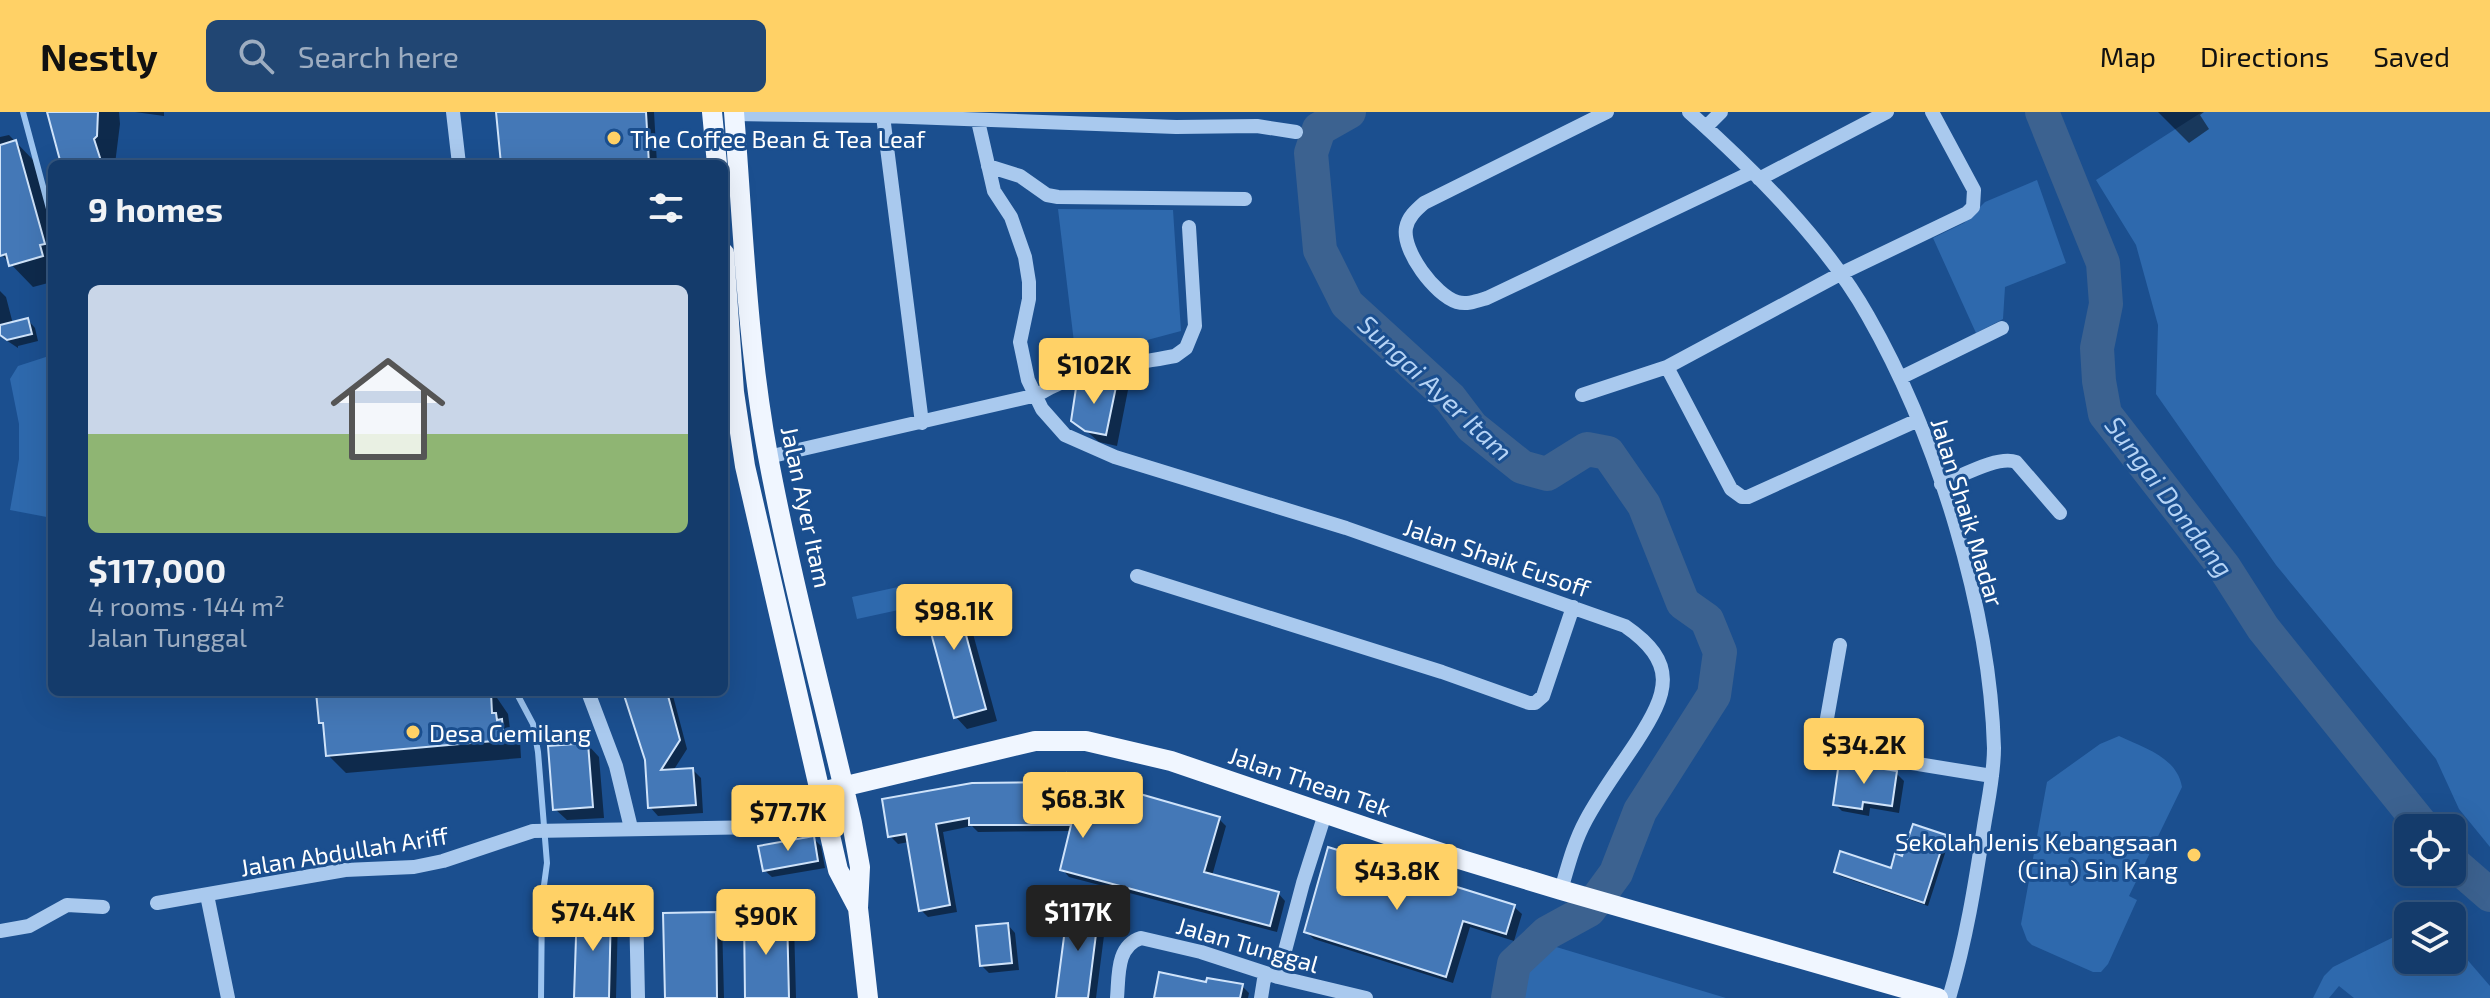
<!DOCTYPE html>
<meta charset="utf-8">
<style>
body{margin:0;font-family:"Exo 2",sans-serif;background:#214673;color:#f1f3f6;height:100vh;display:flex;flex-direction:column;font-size:30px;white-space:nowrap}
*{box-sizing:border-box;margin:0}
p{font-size:26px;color:#9dadc1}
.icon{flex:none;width:44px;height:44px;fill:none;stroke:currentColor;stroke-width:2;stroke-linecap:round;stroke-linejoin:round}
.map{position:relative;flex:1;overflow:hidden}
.details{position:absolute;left:48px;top:48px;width:680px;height:536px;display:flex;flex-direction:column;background:#143b6b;border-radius:12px;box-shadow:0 8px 32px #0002,0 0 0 2px #33557e}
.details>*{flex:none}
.buttons{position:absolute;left:2394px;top:702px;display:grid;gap:16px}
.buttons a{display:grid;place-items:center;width:72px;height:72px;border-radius:12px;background:#143b6b;box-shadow:0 8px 32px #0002,0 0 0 2px #33557e;font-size:40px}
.price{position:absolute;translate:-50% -68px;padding:0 18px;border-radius:8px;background:#ffd166;color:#111;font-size:26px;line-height:52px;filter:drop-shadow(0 2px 4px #0008)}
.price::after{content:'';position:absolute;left:50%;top:48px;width:24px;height:18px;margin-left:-12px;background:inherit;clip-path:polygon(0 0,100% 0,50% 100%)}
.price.selected{background:#222;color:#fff}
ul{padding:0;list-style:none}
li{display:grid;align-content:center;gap:16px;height:424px;padding:0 40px}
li+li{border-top:2px solid #33557e}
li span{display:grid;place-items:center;height:248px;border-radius:12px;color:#555}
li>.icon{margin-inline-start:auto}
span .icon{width:144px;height:144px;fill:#fffc;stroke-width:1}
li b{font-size:34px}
h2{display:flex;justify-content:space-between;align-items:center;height:96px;padding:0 40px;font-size:34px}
header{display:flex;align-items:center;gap:48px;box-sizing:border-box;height:112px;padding:0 40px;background:#ffd166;color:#111}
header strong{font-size:38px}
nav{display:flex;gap:44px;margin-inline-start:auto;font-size:28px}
.search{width:560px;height:72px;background:#214673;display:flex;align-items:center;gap:20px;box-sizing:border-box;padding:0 28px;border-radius:12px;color:#9dadc1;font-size:30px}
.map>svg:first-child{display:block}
.green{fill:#2e69ad}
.shadow{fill:#0007}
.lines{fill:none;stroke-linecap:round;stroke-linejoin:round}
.stream{stroke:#9cc4f0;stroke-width:6}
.river{stroke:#3c6290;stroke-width:34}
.building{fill:#4478b7;stroke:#cfe3fa;stroke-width:2}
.minor{stroke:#a9c9ee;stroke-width:14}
.major{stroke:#f0f6ff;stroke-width:20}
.poi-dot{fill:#ffd166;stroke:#1b4f8f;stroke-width:3}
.labels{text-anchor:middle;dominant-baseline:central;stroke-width:6;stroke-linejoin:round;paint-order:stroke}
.poi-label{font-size:24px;fill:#fff;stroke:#1b4f8f;text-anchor:start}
.street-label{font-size:24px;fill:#fff;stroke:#1b4f8f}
.water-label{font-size:26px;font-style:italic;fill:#b5d3f5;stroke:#1b4f8f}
</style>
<header>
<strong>Nestly</strong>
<div class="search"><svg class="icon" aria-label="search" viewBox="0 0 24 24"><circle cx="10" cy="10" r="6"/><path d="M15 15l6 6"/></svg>Search here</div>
<nav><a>Map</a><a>Directions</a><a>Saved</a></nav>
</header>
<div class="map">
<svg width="2490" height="886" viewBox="0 0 2490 886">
<rect width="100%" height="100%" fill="#1b4f8f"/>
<path class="green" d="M2202,0h288v735l-31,-38 -23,-50 -160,-194 -120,-171 2,-69 -22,-80 -40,-65z
M2037,68l29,83 -61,24 -2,32 -27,14 -43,-95 31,-15 21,-21z
M1058,97l115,1 8,121 -105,28z
M52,243v163l-42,-8 9,-51v-35l-9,-45 8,-13z
M898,475l5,22 -46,10 -5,-22z
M2119,624c25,12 58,21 63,51l-53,109 8,4 -29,64 -7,8h-8l-61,-27 -5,-5 -6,-16 26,-142 53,-38z
M2408,818v30h44v-18l38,44v12h-136l-15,-12 -10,12h-16l11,-22 9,-9z
M1553,834l173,52h-202l3,-28z"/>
<path class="shadow" d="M49,0h70l1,12 -5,40h-52z
M135,0h29v4z
M498,0h156l3,52h-154z
M2158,0h46l-4,3 9,14 -20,14z
M9,23l29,30 14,51v66l-19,5 -31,-32 -2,-9v-109z
M0,179l6,6 7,27 15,-4 7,8 3,13 -20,5v2l-18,-12z
M1117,267l11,11 -11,56 -18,-4 -25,-22z
M952,477l12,12 33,120 -30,8 -11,-12z
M316,580h177l15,22 2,15 10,11 1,18 -175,15 -18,-18 -3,-28 -4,-5z
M625,580h47l15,57 -14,22 20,-1 8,8 2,35 -45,3 -8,-9 -3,-47z
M588,633l11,12 5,61 -37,2 -12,-11z
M1896,661l8,8 -5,32 -29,-5 -1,8 -27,-5 -7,-7z
M884,688l335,19 7,7 -14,50 66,17 7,8 -8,31 -208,-55 -7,-8 10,-38 -94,1 -6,-6 -29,6 14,80 -29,5 -7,-7 -12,-68 -11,2 -8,-8z
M1945,725l4,4 -21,65 -88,-30 -4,-4 56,-2 12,-12z
M813,726l8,8 4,22 -53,9 -8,-7z
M1514,795l8,7 -8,27 -44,-14 -17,56 -139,-44 -8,-7z
M610,798l8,7 -2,81h-40z
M1099,800l7,8 -10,78h-38z
M715,802l7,7 2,77h-57z
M786,804l8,8 2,74h-49z
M1008,813l7,8 4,37 -30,3 -7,-7z
M1208,873l34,1 7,7 -1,5h-92z"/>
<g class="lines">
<path class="stream" d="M23,0l29,108
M516,580l17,32 5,28 9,111 -5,37 -1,98"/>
<path class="river" d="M1349,0l-30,17 -8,24 9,97 27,54 103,94 22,29 50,40 25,7 40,-25 21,4 36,52 39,98 24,17 13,32 -6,43 -74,116 -24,62 -27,37 -42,23 -33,31 -6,34
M2042,0l61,151 3,41 -9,44 2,33 6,33 119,153 39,61 161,200
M2452,750l38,33"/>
</g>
<path class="building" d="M47,0h51l-1,24 -3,3 8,25h-41z
M496,0h150l3,52h-148z
M16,28l29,104 -5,1 3,11 -34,10 -3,-12 -6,2v-111z
M28,206l4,16 -25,6 -7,-5v-10z
M1118,265l-12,58 -21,-4 -14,-10 5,-33z
M953,475l33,122 -32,9 -33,-122z
M316,580l175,1 1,20h4l1,7 5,-1 2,21 -178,16 -3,-33h-4z
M623,580h44l13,48 -19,30 32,-2 3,37 -48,3 -3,-48z
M588,631l5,64 -40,3 -5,-64z
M1839,650l58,9 -5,35 -29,-4 -1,7 -29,-4z
M1067,661l153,44 -16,55 75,20 -9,34 -210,-56 11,-45h-102v-7l-33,6 14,81 -31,6 -13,-77 -18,3 -6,-38 90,-16 93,-1z
M1913,712l33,11 -22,68 -90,-31 6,-21 51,17 4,-15 7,3z
M814,724l4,25 -55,10 -5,-25z
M1328,735l187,58 -9,29 -43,-13 -17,56 -142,-45z
M1068,794l31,4 -11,88h-32z
M577,795l34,1 -2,90h-35z
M716,800l1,86h-52l-2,-85z
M787,802l2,84h-44l-1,-82z
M1008,811l4,40 -32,3 -4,-40z
M1159,860l47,10 1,-4 36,6 -3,14h-86z"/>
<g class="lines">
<path class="minor" d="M453,0l6,52
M1607,0l-183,91c-8,7 -16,14 -18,25 -4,23 29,67 51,74 10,3 20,-1 30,-4l265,-126
M1689,0c64,57 137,129 179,204 69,121 122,293 126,432 0,27 -6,53 -10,78 -9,59 -18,115 -35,172
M734,2l149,2 293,11 81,-1 39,6
M883,4l39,307
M978,9l16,70 17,26 14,40 4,25v17l-9,43 8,38 14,29 23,26 50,22 231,71 279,98c54,37 43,67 12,115 -17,26 -36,51 -51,79 -12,22 -18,46 -25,70
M1706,15l15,-15
M988,54l32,10 27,19 11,2 187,2
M1759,67l128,-67
M1667,255l64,122 11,8h6l170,-77
M1900,266l102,-50
M1582,283l85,-28 173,-93 127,-61 6,-6 1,-17 -42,-78
M768,345l269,-62c41,-25 90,-30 138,-39l11,-8 9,-22 -6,-99
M1941,372c19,-7 57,-29 75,-22l44,51
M1137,464l305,96 87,31h6l8,-7 30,-89
M1840,533l-14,79 7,20 17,9 142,23
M588,580l28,74 15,62
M207,783l21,103
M157,791l188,-33 69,-3 29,-6 90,-30 296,-5
M636,793l2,93
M0,819l29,-5 38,-21 36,2
M1278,865l25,-94 22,-69
M1117,886c2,-22 -1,-52 24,-60l60,14 77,25 88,21
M1261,886l4,-25"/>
<path class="major" d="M712,0l5,52
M734,0c9,114 13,231 34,344 23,123 56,245 84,367l8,44 -2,41 10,90
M724,141l10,139 11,74 93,404 20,38
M821,680l214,-51h51l85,20 288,98 102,31 377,108"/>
</g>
<g class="poi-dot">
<circle cx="614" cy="26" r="8"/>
<circle cx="413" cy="620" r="8"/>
<circle cx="2194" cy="743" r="8"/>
</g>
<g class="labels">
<g class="poi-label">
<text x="630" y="26">The Coffee Bean &amp; Tea Leaf</text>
<text x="429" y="620">Desa Gemilang</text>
<text x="2178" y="729" text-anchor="end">Sekolah Jenis Kebangsaan<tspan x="2178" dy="28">(Cina) Sin Kang</tspan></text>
</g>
<g class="street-label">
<text transform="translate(807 395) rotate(78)">Jalan Ayer Itam</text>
<text transform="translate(1968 400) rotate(73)">Jalan Shaik Madar</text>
<text transform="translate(1497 445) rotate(19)">Jalan Shaik Eusoff</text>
<text transform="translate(1310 669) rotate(19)">Jalan Thean Tek</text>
<text transform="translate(344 739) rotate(-9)">Jalan Abdullah Ariff</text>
<text transform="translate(1248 832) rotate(16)">Jalan Tunggal</text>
</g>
<g class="water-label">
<text transform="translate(1436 275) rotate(43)">Sungai Ayer Itam</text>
<text transform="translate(2170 384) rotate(53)">Sungai Dondang</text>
</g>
</g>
</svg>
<div class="buttons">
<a><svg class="icon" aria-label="locate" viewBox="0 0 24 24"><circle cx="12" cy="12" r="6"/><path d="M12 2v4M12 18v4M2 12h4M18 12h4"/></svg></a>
<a><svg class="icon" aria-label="layers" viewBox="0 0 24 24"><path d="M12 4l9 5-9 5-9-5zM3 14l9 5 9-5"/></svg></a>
</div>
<b class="price" style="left:1094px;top:294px">$102K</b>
<b class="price" style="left:954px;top:540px">$98.1K</b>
<b class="price" style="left:1864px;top:674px">$34.2K</b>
<b class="price" style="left:1083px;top:728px">$68.3K</b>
<b class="price" style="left:788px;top:741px">$77.7K</b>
<b class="price" style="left:1397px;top:800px">$43.8K</b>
<b class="price" style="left:593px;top:841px">$74.4K</b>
<b class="price selected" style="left:1078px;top:841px">$117K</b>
<b class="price" style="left:766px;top:845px">$90K</b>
<section class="details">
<h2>9 homes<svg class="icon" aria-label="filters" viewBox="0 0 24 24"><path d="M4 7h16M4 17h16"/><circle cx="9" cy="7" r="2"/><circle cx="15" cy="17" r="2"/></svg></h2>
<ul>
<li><span style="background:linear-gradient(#c9d6e8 60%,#8fb573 0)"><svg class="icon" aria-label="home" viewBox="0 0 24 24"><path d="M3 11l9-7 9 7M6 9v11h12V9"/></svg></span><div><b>$117,000</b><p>4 rooms · 144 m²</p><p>Jalan Tunggal</p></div></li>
</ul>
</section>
</div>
